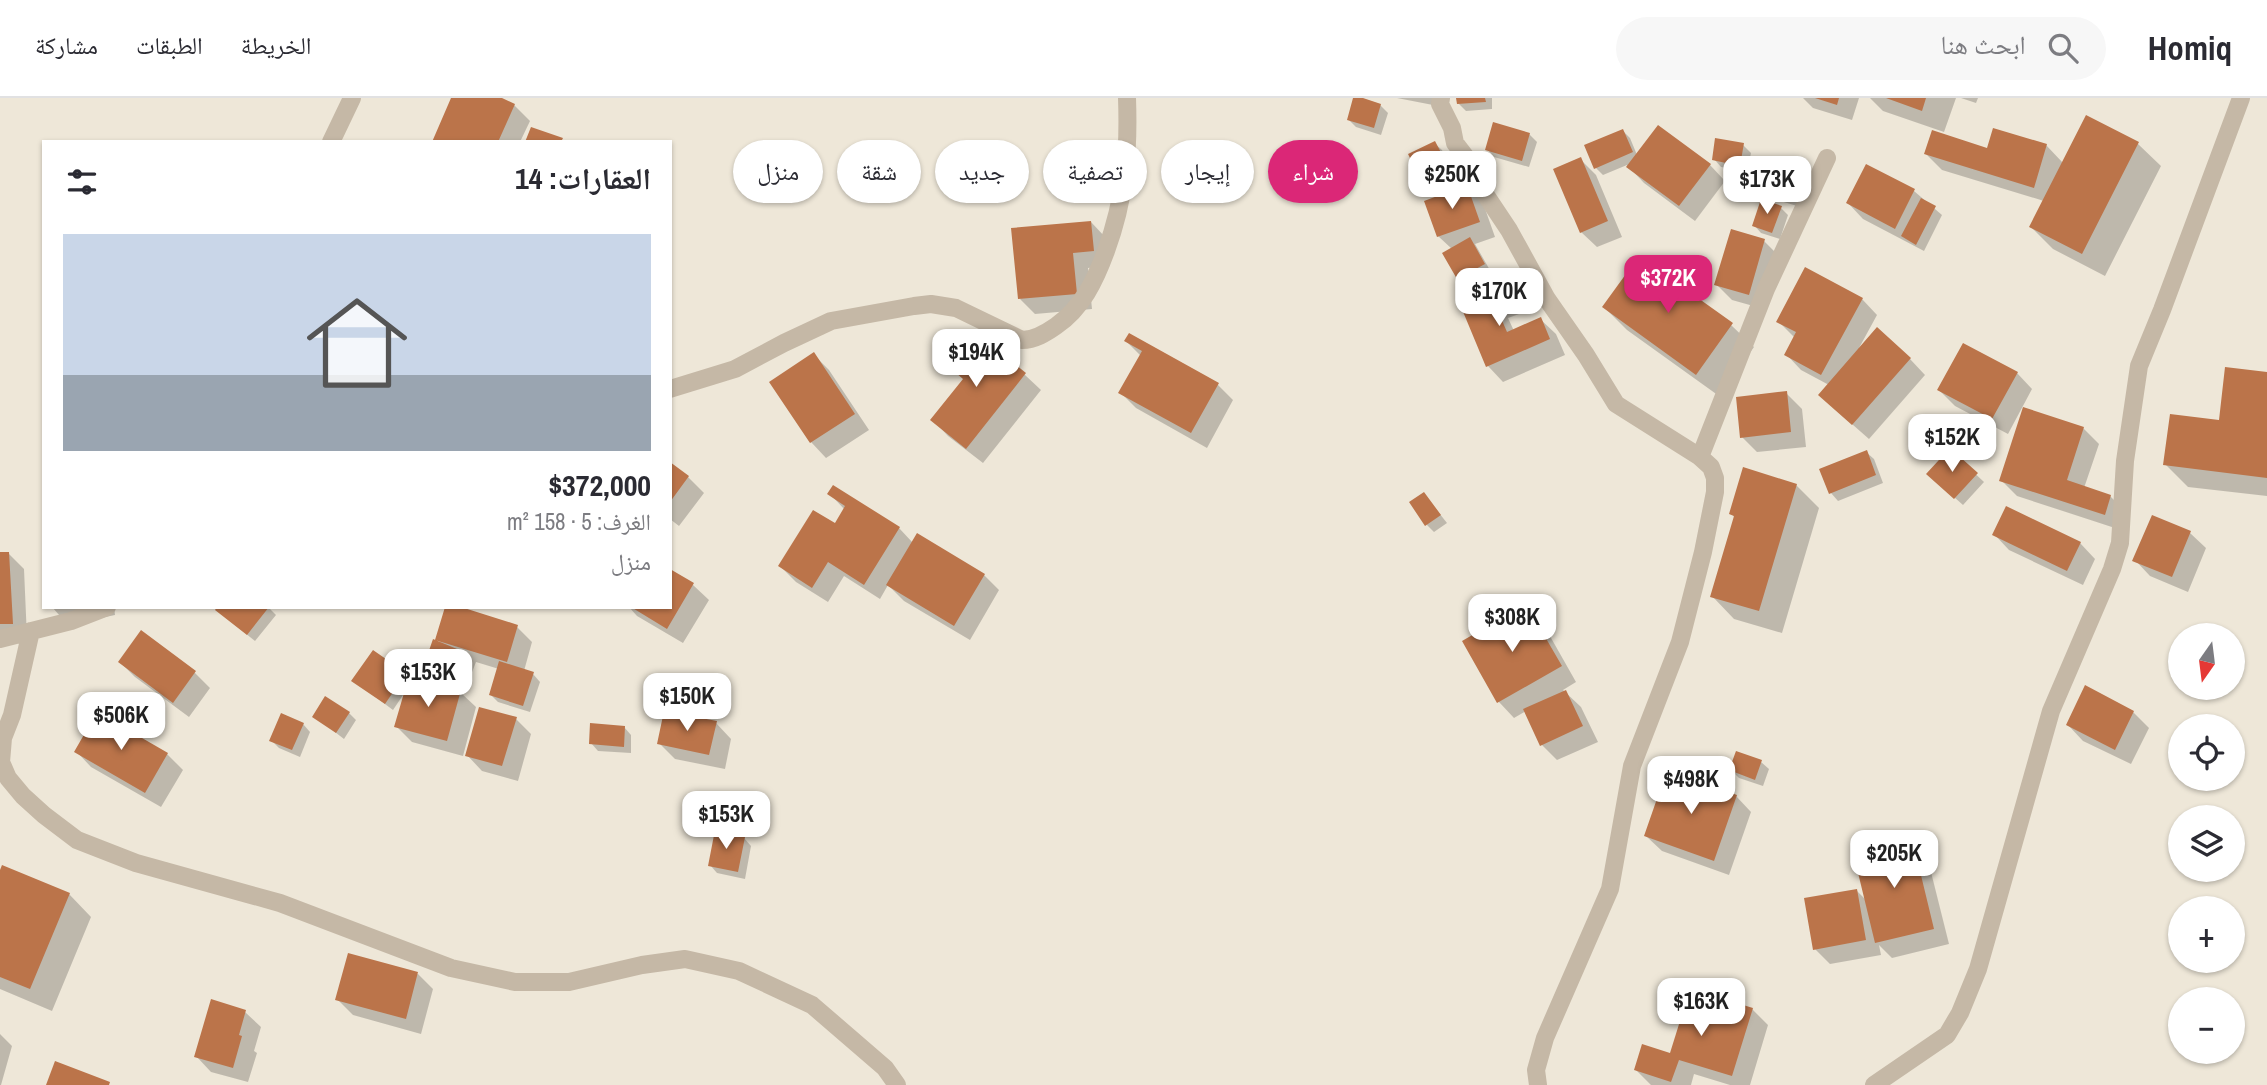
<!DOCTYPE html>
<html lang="ar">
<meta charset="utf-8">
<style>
body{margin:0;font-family:"Archivo Narrow","Noto Naskh Arabic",sans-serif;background:#f7f7f7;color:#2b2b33;direction:rtl;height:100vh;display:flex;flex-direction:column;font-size:26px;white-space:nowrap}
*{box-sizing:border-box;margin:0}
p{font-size:23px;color:#7c7c81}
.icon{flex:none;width:38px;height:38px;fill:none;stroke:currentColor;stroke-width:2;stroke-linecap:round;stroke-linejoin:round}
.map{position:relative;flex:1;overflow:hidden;direction:ltr}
.details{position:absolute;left:42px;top:42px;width:630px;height:469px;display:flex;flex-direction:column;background:#fff;border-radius:0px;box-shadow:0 2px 5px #0004;direction:rtl}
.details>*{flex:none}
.top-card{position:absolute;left:693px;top:42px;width:665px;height:63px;direction:rtl;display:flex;gap:14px}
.needle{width:46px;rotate:194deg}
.tools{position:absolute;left:2168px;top:525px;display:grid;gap:14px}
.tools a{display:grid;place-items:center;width:77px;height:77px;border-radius:50%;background:#fff;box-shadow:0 2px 5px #0004;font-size:35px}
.price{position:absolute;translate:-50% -60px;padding:0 16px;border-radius:14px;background:#fff;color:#222;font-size:23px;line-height:46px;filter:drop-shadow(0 2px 4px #0008)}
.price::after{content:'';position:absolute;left:50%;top:42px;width:21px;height:16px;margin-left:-10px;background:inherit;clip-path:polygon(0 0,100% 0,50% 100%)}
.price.current{background:#db2777;color:#fff}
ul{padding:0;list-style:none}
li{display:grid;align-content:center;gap:14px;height:371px;padding:0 21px}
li+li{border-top:2px solid #e1e1e2}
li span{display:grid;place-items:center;height:217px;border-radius:0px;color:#555}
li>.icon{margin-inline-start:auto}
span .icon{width:126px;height:126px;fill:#fffc;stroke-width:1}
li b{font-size:30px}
h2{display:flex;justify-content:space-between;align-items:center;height:84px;padding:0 21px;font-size:30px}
.chip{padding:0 24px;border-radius:32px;background:#fff;box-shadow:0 2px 5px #0004;font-size:24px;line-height:63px}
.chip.current{background:#db2777;color:#fff}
header{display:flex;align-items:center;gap:42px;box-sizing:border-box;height:98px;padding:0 35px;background:#fff;border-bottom:2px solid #e1e1e2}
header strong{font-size:33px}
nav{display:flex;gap:38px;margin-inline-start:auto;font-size:24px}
.search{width:490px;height:63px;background:#f7f7f7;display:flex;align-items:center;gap:18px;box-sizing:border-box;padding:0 24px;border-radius:38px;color:#7c7c81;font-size:26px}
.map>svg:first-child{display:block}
.shadow{fill:#0003}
.building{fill:#bb744a}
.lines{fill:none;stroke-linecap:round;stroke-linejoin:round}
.minor{stroke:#c5b8a6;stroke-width:18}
</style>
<header>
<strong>Homiq</strong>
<div class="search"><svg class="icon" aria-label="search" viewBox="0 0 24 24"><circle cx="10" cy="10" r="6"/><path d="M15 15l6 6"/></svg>ابحث هنا</div>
<nav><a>الخريطة</a><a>الطبقات</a><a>مشاركة</a></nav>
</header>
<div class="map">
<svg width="2267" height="987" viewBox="0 0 2267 987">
<rect width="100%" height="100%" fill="#eee7d8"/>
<path class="shadow" d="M453,0h45l16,7 16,16 -10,21h-86z
M1355,0l25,7 8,8 -7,22 -25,-8 -7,-7z
M1397,0h37l-1,7z
M1458,0h34v11l-26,2 -8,-8z
M1803,0h56l-7,22 -39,-12z
M1870,0h86l-12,34 -61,-21z
M1961,0h17l-2,5z
M2086,19l52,27 23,22 -56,110 -52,-27 -22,-22 13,-26 -102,-31 -16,-16 120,-9 17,18z
M1623,33l7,7 7,17 73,10 15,16 -30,40 -51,-38 -17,-18 -24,10 -7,-7z
M1529,36l8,8 -8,25 -35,-10 -7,-8z
M1434,45l8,7 17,34 -24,12 -8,-7z
M1743,47l8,8 -4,19 -26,-5 -7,-8z
M1580,61l16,16 26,62 -25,10 -16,-15z
M1867,68l47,25 28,24 -18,36 -61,-32 -15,-16z
M1796,79l7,7 -6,22 -26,-8 -8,-8z
M1467,89l16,16 12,34 -20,7 16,28 -25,14 -8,-8 -6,-29 -14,-13z
M1781,110l7,7 -8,24 -19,-6 -7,-8z
M1091,124l15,16 2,28 -20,2 4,41 -57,5 -15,-15z
M1764,143l15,15 -15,53 -32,-9 -16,-16z
M1498,189l16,16 5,11 -11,4 6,13 26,-12 16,15 9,21 -62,27 -15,-16 -27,-63z
M1862,201l15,16 -18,33 51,11 15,16 -56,64 -33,-29 -7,-25 -28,-15 -15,-16 9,-16 -17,-17z
M1604,209l127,18 23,22 -35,49 -92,-66z
M973,236l52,41 16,15 -58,73 -35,-27 -15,-16 32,-40z
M1126,243l92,44 15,15 -26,48 -71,-40 -16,-16 21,-36z
M813,256l16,16 40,60 -43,28 -15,-16z
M2017,275l15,16 -24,45 -53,-28 -16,-16z
M2267,276v122l-79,-9 -23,-23 56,-42z
M1786,295l16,16 4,38 -49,5 -15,-15z
M2083,330l16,16 -15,44 26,8 16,16 -5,18 -104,-34 -16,-16z
M1950,352l34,32 -21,23 -27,-24z
M1866,354l8,7 9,24 -45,18 -7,-8 -10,-23z
M670,366l18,13 16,16 -25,33 -9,-7z
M1796,387l23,23 -37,125 -48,-14 -22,-23 23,-78 -4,-5z
M830,396l69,34 14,15 71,32 15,15 -29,50 -66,-39 -16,-16 -8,14 -36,-23 -16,26 -32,-20 -16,-16 56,-41 9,-15z
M1424,396l23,29 -13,9 -7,-7z
M2153,419l37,16 16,15 -18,44 -38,-16 -15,-16z
M1994,436l86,9 15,16 -12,26 -74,-35z
M8,455l16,16 3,69 -27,2v-86z
M670,474l23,13 16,15 -26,43 -46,-27 -8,-9h41z
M1526,508l16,16 34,60 -13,8 18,17 17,35 -41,18 -15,-15 -16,-34 -12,7 -15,-16 -35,-60z
M52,509h62l1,8 -47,10z
M268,509l8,8 -21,26 -30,-24z
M517,529l15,15 -8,29 9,3 7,8 -10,30 -32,-10 -7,-7 8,-26 -23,-7 -9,23 -34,-13 -7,-8 17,-19 -6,-6z
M141,535l54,40 15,15 -21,29 -54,-40 -15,-15z
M405,576l4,4 51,14 16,15 -13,49 -51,-14 -16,-16 9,-34 -12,18 -39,-29z
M2133,614l16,16 -18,36 -48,-23 -15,-16z
M349,615l7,7 -12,19 -30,-23z
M516,621l15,15 -13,47 -36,-10 -15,-16z
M716,625l15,16 -6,30 -50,-10 -16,-16z
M303,626l7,8 -10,25 -21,-9 -8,-8z
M624,629l7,8v18l-33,-2 -7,-8z
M76,653l91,3 16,16 -22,37 -70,-40z
M1737,655l24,9 8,7 -6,17 -24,-8 -8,-8z
M1736,698l15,16 -22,63 -67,-24 -16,-15z
M744,740l7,8 -6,33 -28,-6 -7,-8z
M1912,742l15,16 22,88 -57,14 -13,-13 2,10 -51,9 -15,-15 42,-58 9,9z
M0,776l69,20 22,23 -39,94 -52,-22z
M418,876l15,15 -12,45 -68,-19 -16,-16z
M1752,911l16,16 -18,60h-20l-36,-11 -3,11h-40l-15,-15 35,-15z
M245,914l16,15 -7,24 3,2 -9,29 -37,-10 -15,-16z
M0,936l12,12 -11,39h-1z"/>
<path class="building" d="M451,0h51l13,6 -17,38h-66z
M1353,0h10l18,6 -7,24 -27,-8z
M1456,0h29l1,4 -29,2z
M1815,0h24l-2,7z
M1886,0h40l-4,13z
M2086,17l53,27 -57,112 -53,-27z
M1493,24l37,11 -8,28 -37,-11z
M1658,27l53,39 -32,42 -53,-39z
M531,29l32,11 -2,4h-36z
M1993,30l54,16 -13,44 -110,-34 8,-24 55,18z
M1623,31l10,23 -39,17 -10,-24z
M1715,40l29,5 -4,23 -28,-6z
M1435,43l18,35 -27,14 -18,-36z
M1581,59l27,64 -28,12 -27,-64z
M1866,66l49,25 -20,40 -49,-26z
M1768,69l29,8 -8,24 -28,-8z
M1467,87l13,37 -43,15 -13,-36z
M1921,100l15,8 -20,39 -15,-9z
M1761,101l21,7 -10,27 -20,-7z
M1091,123l3,30 -21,2 4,41 -59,5 -7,-71z
M1731,131l34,10 -16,56 -35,-10z
M1470,139l15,27 -28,15 -15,-26z
M1639,158l94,67 -37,52 -94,-68z
M1805,169l58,31 -42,77 -37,-20 12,-23 -20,-10z
M1499,187l6,13 -11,4 13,30 34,-15 9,22 -64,28 -27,-65z
M1877,229l34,31 -59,67 -34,-30z
M973,233l53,42 -60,76 -36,-29 33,-41 -16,-14z
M1129,235l90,50 -28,50 -73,-40 24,-42 -18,-10z
M1963,245l55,29 -26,47 -55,-29z
M814,254l41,62 -45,29 -41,-61z
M2225,269l42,5v106l-104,-13 7,-51 49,6z
M1787,293l4,41 -51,6 -4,-41z
M2023,309l61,20 -17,53 44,15 -6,20 -106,-34z
M1950,350l28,25 -24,26 -28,-25z
M1867,352l9,25 -47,19 -10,-25z
M670,364l19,14 -19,26z
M1743,369l54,17 -38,127 -49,-14 24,-81 -5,-2z
M833,387l67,42 -36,58 -36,-23 -16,26 -34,-22 35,-56 22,13 10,-17 -18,-12z
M1424,394l17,23 -16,11 -16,-24z
M2006,408l75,36 -14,29 -75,-36z
M2152,417l39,16 -19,46 -40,-16z
M917,435l68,41 -31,52 -68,-41z
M0,454h9l4,72h-13z
M670,471l24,14 -27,46 -36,-22h39z
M1526,506l36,62 -65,37 -35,-62z
M217,509h52l-22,28 -32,-25z
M445,509h16l57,18 -11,37 -72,-22z
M141,532l55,41 -23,32 -55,-41z
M433,541l36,15 -10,24 -35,-13z
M373,552l33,23 -21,31 -34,-23z
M499,563l35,11 -11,34 -34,-11z
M409,578l52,14 -14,51 -53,-14z
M2085,587l49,26 -19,39 -49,-25z
M1566,592l17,36 -43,20 -17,-37z
M325,598l25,16 -14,21 -24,-16z
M479,609l38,10 -15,49 -37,-10z
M664,613l53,10 -8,34 -52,-11z
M97,614l71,41 -23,40 -71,-41z
M281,615l23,10 -12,27 -23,-9z
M590,625l35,3 -1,21 -35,-3z
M1736,653l26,9 -7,20 -26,-10z
M1667,672l70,25 -23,66 -70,-25z
M715,732l30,7 -7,35 -30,-6z
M1912,740l22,91 -59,14 -22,-91z
M2,767l68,28 -40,96 -30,-12v-107z
M1857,791l9,51 -53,10 -9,-52z
M348,855l70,19 -12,47 -71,-19z
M1690,891l63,19 -21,68 -53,-16 -8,22 -37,-12 8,-26 28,9z
M211,901l35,11 -7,25 3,1 -9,32 -39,-11z
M55,963l55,21 -1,3h-63z"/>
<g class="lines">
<path class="minor" d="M1441,0l-1,6 12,24 3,15 23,30 7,21 24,36 38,69 39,56 30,49 84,53 11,10 4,11v14l-12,60 -23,90 -48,124 -22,123 -65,149 -9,32 2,15
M331,44l21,-44
M670,291l65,-20 49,-26 47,-22 83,-15 17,-2 25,4 66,32c13,0 24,-7 34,-14 26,-18 39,-45 50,-75 19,-52 23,-98 21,-153
M1700,359l66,-168 61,-131
M31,533l-19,84 -9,23 -2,24 7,16 15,18 21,19 33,25 59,23 144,40 171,65 64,14h54l73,-17 43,-6 54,12 73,34 73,63 12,17
M0,541l71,-18 36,-14
M1874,987l73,-50 13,-22 18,-44 73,-258 61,-142 8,-26 5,-82 14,-95 23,-56 79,-212"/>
</g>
</svg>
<div class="tools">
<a><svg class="needle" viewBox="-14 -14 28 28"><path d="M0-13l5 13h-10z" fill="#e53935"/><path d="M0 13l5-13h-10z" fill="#7c7c81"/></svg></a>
<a><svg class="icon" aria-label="locate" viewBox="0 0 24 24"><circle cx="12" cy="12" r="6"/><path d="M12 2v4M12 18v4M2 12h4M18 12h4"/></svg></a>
<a><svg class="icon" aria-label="layers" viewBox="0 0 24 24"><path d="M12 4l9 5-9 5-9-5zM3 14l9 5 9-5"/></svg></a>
<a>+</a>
<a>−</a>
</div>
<b class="price" style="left:1452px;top:113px">$250K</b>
<b class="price" style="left:1767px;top:118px">$173K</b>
<b class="price current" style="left:1668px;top:217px">$372K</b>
<b class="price" style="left:1499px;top:230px">$170K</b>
<b class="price" style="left:976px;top:291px">$194K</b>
<b class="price" style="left:1952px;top:376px">$152K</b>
<b class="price" style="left:1512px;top:556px">$308K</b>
<b class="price" style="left:428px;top:611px">$153K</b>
<b class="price" style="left:687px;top:635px">$150K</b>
<b class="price" style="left:121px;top:654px">$506K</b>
<b class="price" style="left:1691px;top:718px">$498K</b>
<b class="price" style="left:726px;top:753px">$153K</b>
<b class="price" style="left:1894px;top:792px">$205K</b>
<b class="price" style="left:1701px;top:940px">$163K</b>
<div class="top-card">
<a class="chip current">شراء</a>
<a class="chip">إيجار</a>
<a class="chip">تصفية</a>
<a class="chip">جديد</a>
<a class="chip">شقة</a>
<a class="chip">منزل</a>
</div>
<section class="details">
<h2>العقارات: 14<svg class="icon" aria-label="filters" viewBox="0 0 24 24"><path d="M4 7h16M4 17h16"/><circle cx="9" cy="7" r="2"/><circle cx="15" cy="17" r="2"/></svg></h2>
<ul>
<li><span style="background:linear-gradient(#c9d6e8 65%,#9aa5b1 0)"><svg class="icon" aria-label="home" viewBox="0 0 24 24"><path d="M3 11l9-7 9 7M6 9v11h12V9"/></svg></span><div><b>$372,000</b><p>الغرف: 5 · 158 m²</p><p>منزل</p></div></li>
</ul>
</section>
</div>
